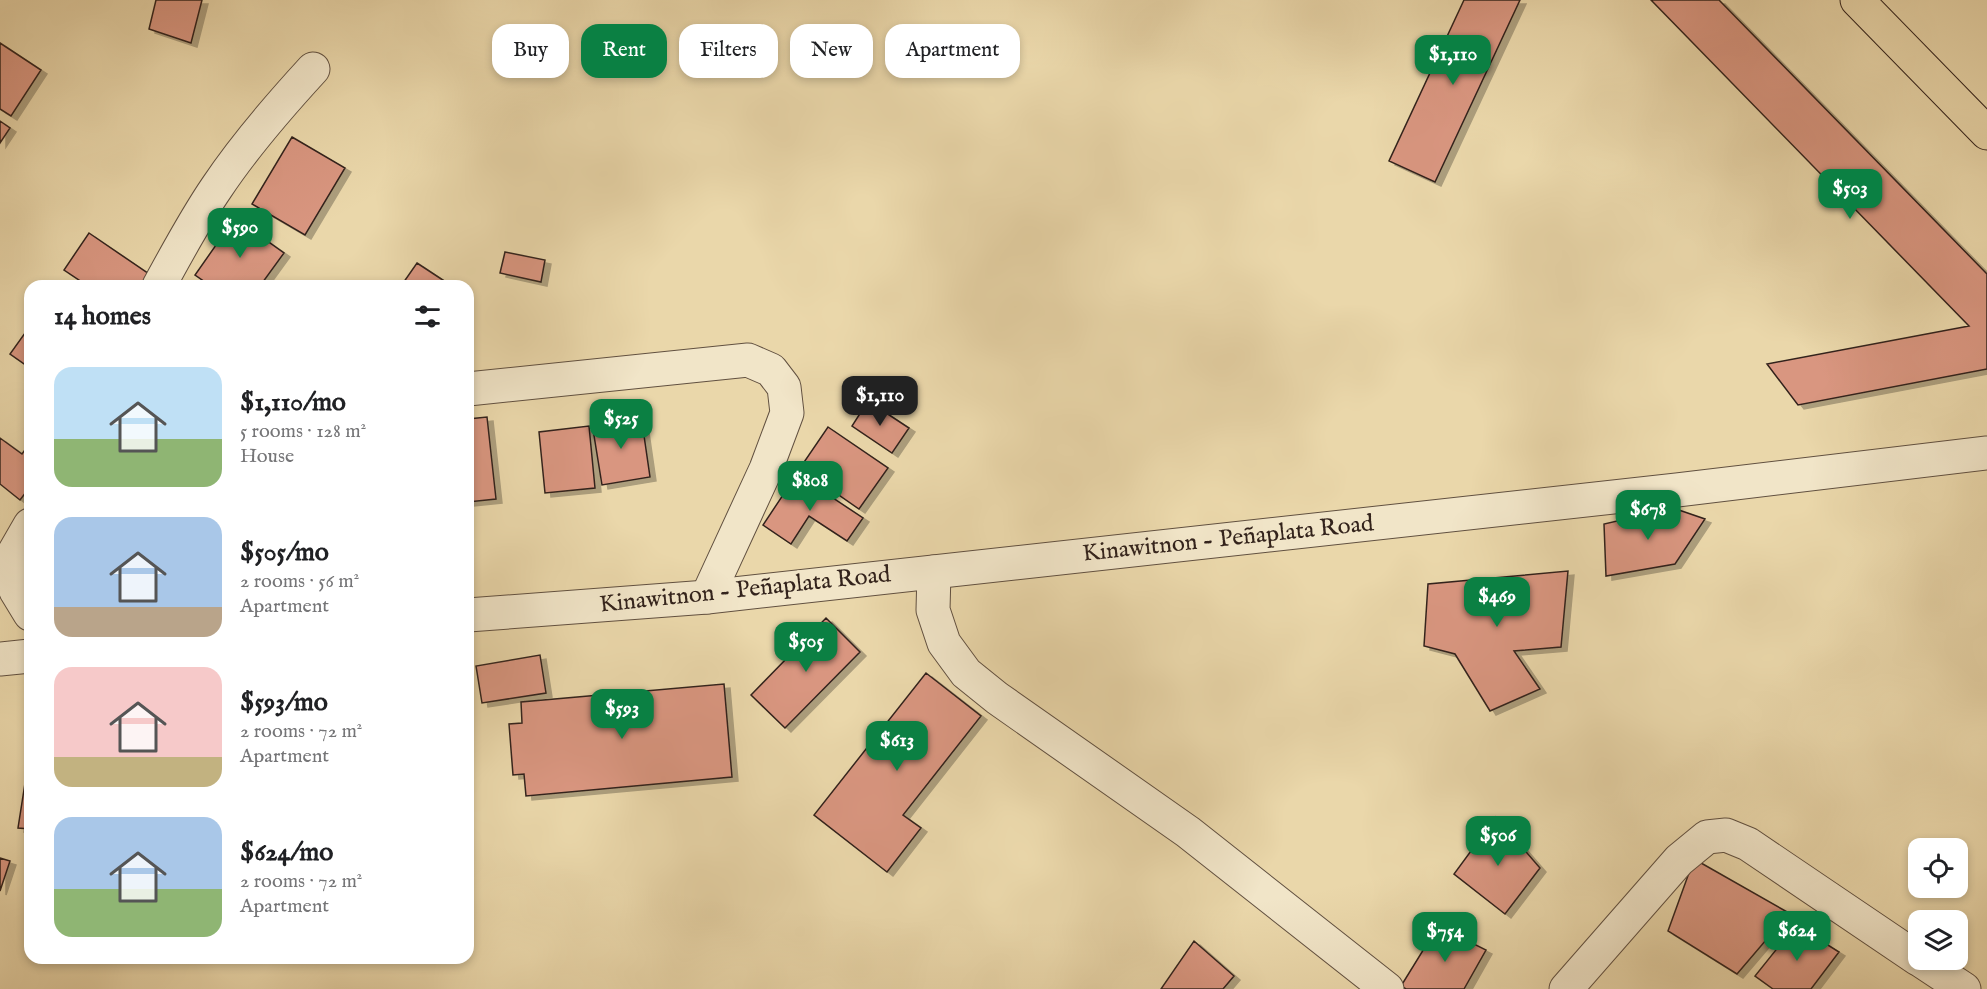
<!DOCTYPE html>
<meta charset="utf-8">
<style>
body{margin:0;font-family:"IM FELL English",serif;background:#f6f6f6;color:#202124;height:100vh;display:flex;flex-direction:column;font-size:22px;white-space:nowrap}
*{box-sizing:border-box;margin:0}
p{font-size:20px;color:#757577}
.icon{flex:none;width:33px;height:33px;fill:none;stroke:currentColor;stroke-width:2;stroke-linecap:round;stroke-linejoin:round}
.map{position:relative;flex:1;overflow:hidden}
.details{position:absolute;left:24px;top:280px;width:450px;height:684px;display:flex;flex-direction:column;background:#fff;border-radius:18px;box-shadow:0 3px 9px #0003}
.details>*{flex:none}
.top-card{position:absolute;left:492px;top:24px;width:570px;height:54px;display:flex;gap:12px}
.tools{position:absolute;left:1908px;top:838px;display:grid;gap:12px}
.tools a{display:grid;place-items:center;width:60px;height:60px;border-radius:12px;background:#fff;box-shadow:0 3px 9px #0003;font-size:30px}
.price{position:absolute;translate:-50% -51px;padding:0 14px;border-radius:12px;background:#0b8043;color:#fff;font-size:20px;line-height:39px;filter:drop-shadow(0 2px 3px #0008)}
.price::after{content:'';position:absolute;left:50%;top:36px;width:18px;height:14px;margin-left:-9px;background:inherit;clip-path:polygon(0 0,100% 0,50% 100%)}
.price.on{background:#222;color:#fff}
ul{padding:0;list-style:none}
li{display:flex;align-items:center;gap:18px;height:150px;padding:0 30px}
li span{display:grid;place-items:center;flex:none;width:168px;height:120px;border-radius:18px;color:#555}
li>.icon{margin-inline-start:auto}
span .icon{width:72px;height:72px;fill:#fffc;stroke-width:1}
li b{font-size:26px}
h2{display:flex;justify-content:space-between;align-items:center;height:72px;padding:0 30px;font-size:26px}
.chip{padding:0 21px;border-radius:18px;background:#fff;box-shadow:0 3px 9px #0003;font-size:21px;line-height:54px}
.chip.on{background:#0b8043;color:#fff}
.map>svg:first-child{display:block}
.building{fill:#d99680;stroke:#33231c;stroke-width:1.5;filter:url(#shadow)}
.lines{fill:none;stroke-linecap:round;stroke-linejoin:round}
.minor-casing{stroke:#615040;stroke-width:35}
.tertiary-casing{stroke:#615040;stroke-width:35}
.primary-casing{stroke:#33231c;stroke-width:35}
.minor{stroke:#f1e5c8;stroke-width:33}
.tertiary{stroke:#f1e5c8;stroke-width:33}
.primary{stroke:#ead7aa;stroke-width:33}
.labels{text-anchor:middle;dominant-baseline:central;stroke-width:6;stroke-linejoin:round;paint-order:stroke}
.street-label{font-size:24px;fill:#33231c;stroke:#f1e5c8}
</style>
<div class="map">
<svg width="1987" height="989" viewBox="0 0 1987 989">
<defs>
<filter id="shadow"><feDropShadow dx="6" dy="4" stdDeviation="0" flood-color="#0004"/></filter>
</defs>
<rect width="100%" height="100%" fill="#ead7aa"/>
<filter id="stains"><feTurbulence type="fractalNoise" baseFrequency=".00333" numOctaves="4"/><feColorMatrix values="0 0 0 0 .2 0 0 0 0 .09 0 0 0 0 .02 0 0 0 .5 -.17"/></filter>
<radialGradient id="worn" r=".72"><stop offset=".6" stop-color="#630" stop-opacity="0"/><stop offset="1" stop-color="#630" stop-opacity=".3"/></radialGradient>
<path class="building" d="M156,0h46l-11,43 -42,-14z
M1464,0h56l-85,182 -46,-21z
M1651,0h68l268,274v95l-189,36 -31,-41 202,-38z
M0,43l41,27 -30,46 -11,-7z
M0,121l10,7 -10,15z
M292,137l53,31 -40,67 -53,-31z
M235,218l49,35 -24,33h-49l-16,-11z
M89,233l60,41 -9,12h-52l-24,-16z
M505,252l40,8 -4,22 -41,-9z
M417,263l35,23h-51z
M30,326v42l-20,-14z
M868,401l41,27 -17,25 -40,-27z
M641,415l9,62 -48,8 -10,-62z
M487,417l9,82 -28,3v-83z
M589,426l6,62 -50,5 -6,-61z
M828,427l60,41 -29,41 -59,-41z
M0,438l22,16 8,-11v44l-10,13 -20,-16z
M797,474l66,44 -16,23 -38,-25 -18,28 -28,-19z
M1673,508l32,11 -30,45 -69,12 -2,-52z
M1568,571l-7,76 -47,4 26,38 -50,22 -35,-57 -31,-8 4,-62z
M826,618l34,34 -75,76 -34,-33z
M540,655l6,38 -64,10 -6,-37z
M926,673l55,43 -78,99 18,13 -34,44 -73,-57z
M724,684l8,93 -206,19 -2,-22 -11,1 -4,-51 13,-1 -1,-21z
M26,777h4v52l-12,-1z
M1496,817l44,51 -35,46 -51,-40z
M0,858l10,3 -10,30z
M1694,859l95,54 -52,61 -69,-43z
M1796,925l43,27 -28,37h-38l-18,-13z
M1438,926l48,24 -22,39h-58l-5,-3z
M1194,941l40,35 -11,13h-62z"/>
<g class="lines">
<defs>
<path id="minor" d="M159,286c18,-33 36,-67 58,-99 28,-42 62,-81 96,-118
M468,389l280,-29 23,10 13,17 3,26 -21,56 -59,128
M6,567l10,24 14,23
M934,572l-1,38 11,33 22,30 31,25 191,134 199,157
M0,577l30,-52
M1920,960l44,29
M1566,989l113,-129 28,-23 19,-2 22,9 170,115"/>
<path id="tertiary" d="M468,615l239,-18 970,-107 310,-37
M0,659l30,-3"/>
<path id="primary" d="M1857,0l130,133"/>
</defs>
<use href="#minor" class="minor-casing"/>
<use href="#tertiary" class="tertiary-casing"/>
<use href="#primary" class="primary-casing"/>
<use href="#minor" class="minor"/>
<use href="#tertiary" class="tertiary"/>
<use href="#primary" class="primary"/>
</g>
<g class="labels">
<g class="street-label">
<text transform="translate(1228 539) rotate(-6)">Kinawitnon - Peñaplata Road</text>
<text transform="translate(745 590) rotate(-6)">Kinawitnon - Peñaplata Road</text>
</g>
</g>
<rect width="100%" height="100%" filter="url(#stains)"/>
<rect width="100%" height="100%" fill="url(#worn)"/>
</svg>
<div class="tools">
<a><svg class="icon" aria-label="locate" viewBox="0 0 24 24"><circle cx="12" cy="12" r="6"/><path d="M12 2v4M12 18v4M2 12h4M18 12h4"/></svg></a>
<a><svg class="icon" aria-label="layers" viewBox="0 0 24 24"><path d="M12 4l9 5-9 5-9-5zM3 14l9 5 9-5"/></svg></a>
</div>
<b class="price" style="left:1453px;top:86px">$1,110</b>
<b class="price" style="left:1850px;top:220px">$503</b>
<b class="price" style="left:240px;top:259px">$590</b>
<b class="price on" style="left:880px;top:427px">$1,110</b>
<b class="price" style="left:621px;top:450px">$525</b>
<b class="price" style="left:810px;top:512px">$808</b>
<b class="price" style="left:1648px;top:541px">$678</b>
<b class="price" style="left:1497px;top:628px">$469</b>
<b class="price" style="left:806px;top:673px">$505</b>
<b class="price" style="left:622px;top:740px">$593</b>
<b class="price" style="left:897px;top:772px">$613</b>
<b class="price" style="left:1498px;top:867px">$506</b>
<b class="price" style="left:1797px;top:962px">$624</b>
<b class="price" style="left:1445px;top:963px">$754</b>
<div class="top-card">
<a class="chip">Buy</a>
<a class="chip on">Rent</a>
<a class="chip">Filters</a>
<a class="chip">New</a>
<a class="chip">Apartment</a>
</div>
<section class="details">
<h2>14 homes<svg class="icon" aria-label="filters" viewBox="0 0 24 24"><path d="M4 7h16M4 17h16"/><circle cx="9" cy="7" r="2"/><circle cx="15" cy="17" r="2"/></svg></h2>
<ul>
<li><span style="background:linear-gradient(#bfe0f5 60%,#8fb573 0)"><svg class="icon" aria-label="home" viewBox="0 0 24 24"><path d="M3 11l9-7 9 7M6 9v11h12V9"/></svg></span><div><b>$1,110/mo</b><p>5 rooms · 128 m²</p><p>House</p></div></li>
<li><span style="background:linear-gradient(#a9c7e8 75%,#b9a48a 0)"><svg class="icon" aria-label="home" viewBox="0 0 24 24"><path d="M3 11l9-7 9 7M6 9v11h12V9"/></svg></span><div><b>$505/mo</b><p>2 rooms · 56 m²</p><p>Apartment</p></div></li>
<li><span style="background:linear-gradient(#f6c9c9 75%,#c2b280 0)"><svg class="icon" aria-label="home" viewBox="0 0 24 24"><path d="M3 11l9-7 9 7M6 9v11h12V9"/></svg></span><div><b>$593/mo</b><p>2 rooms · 72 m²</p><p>Apartment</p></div></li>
<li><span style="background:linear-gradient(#a9c7e8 60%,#8fb573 0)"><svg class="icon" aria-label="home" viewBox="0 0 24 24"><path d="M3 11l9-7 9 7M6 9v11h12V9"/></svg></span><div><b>$624/mo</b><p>2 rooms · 72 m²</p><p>Apartment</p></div></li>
</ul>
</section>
</div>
